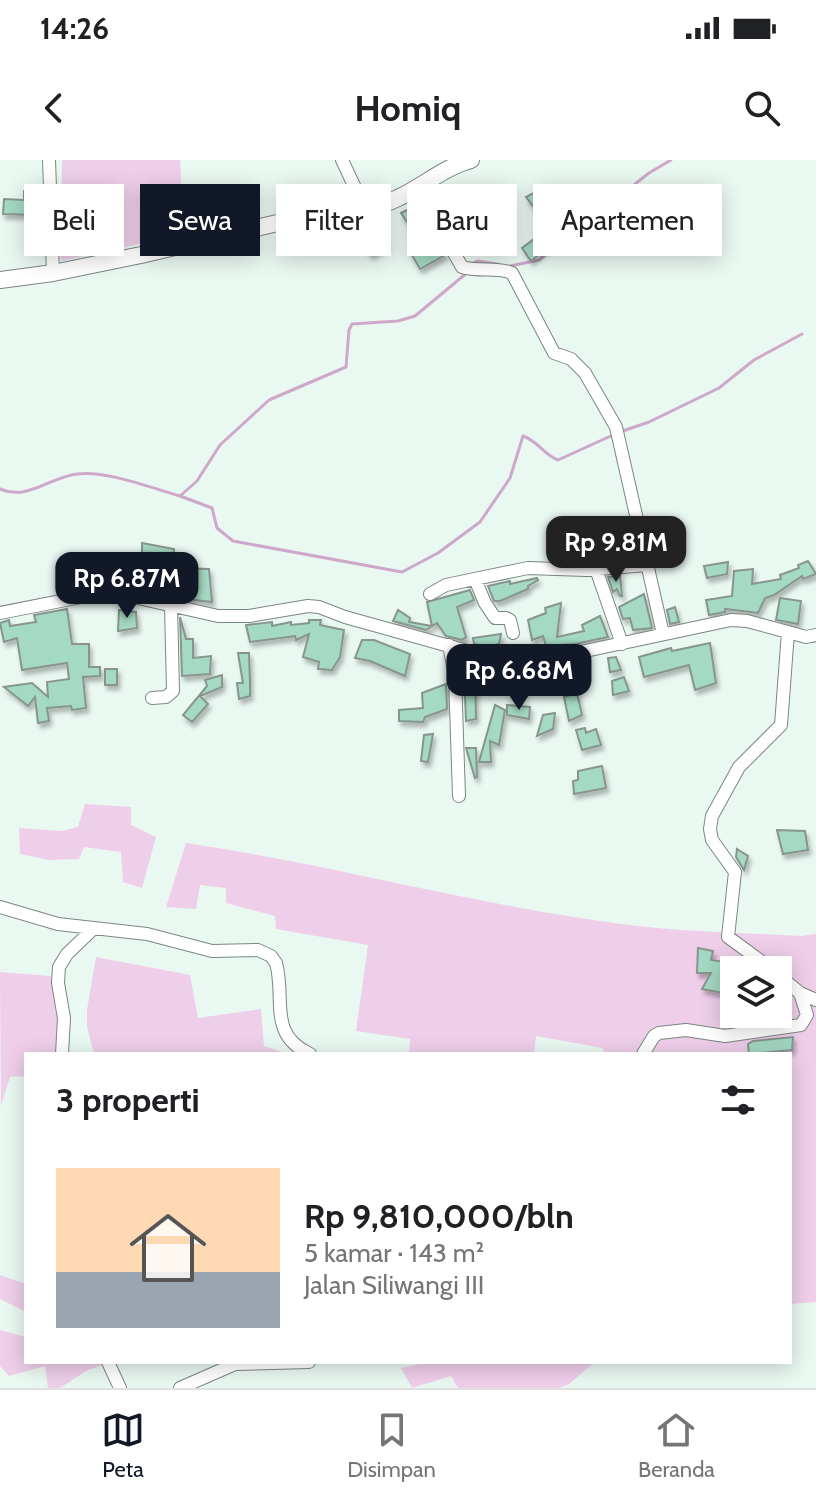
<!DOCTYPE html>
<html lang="id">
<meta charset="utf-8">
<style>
body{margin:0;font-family:Cabin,sans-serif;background:#f2f2f2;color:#202124;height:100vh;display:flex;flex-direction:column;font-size:30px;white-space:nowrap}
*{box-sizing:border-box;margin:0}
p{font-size:26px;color:#757577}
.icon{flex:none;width:44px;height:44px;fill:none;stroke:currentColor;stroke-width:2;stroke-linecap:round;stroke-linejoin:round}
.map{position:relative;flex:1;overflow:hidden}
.panel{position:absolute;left:24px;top:892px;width:768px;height:312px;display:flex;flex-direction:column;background:#fff;border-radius:0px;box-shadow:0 4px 20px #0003}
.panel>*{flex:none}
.top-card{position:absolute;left:24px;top:24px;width:768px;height:72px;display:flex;gap:16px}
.tools{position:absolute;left:720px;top:796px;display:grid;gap:16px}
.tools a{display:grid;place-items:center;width:72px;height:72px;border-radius:0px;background:#fff;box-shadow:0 4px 20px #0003;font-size:40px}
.price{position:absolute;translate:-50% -68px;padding:0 18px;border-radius:16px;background:#111827;color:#fff;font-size:26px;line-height:52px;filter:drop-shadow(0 2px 4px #0008)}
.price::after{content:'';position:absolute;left:50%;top:48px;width:24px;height:18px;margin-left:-12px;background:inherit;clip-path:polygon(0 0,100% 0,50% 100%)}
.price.on{background:#222;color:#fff}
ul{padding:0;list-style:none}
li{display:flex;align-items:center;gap:24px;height:200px;padding:0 32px}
li span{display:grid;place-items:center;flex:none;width:224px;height:160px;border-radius:0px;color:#555}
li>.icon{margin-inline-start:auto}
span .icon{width:96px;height:96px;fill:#fffc;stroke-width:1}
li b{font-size:34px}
h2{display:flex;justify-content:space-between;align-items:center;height:96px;padding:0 32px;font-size:34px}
.chip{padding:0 28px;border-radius:0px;background:#fff;box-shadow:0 4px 20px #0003;font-size:28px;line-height:72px}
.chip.on{background:#111827;color:#fff}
.status{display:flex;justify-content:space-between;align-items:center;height:56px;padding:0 40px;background:#fff;direction:ltr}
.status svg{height:22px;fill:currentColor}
header{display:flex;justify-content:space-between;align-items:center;height:104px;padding:0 32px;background:#fff;font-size:36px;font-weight:700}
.tab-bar{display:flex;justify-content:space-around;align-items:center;height:112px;border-top:2px solid #e0e0e0;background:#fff;font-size:22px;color:#757577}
.tab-bar a{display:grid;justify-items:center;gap:4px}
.tab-bar .on{color:#111827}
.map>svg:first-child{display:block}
.green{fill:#efceea;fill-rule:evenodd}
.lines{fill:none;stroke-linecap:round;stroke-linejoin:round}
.stream{stroke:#cea8c8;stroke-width:3}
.building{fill:#a4d9c3;stroke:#88958f;stroke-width:2;filter:url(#shadow)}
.minor-casing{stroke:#7b8781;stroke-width:14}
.tertiary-casing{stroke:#7b8781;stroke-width:18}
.minor{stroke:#fff;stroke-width:12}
.tertiary{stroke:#fff;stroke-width:16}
</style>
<div class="status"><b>14:26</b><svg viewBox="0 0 49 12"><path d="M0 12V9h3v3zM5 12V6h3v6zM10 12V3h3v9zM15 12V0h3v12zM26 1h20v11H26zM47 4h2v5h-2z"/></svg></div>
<header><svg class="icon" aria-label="back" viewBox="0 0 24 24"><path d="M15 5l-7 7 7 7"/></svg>Homiq<svg class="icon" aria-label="search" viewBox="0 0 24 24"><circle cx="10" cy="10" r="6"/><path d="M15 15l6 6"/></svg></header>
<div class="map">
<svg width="816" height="1228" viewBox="0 0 816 1228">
<defs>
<filter id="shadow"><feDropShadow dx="2.5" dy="4.5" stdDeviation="2" flood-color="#0004"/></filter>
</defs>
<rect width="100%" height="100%" fill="#eaf8f2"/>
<path class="green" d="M62,0h118l4,74 -123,27z
M85,644l46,3v18l25,12 -14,51 -19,-6 -2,-30 -37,-5 -5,12 -30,1 -29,-6 -1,-26 43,3 16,-4z
M186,683c151,22 299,65 451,83 54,6 110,7 164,10l15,-2v368l-26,2v-250h-186l-1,-6 -67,-12 -2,18h-125l1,-15 -54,-8 12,-86 -92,-16 -1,-13 -49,-13v-15l-26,-3 -4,24 -30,-2zM734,810h44v44h-44z
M96,797l94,18 8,43 63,-9 3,37 25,8h-195l-7,-28v-16z
M0,812l51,4 8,43 -2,35h-31v22l-16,1 -9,29z
M0,1115l26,9v28l-26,-13z
M0,1170l26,7v25h85l-25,9 -26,17h-12l-3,-22 -36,10 -9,-10z
M428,1202h167l-26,22 -10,4h-101l-7,-12 -39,12 -11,-20z"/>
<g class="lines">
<path class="stream" d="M471,105l6,-4 21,3
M510,106l29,-6 110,-87 22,-13
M620,272l29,-10 70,-34 35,-28 48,-26
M0,329c28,12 50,-12 77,-15 29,-4 74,14 103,22l17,-15 23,-36 49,-45 77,-33 3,-37 3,-6 46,-3 17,-5 53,-44
M180,336l32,12 5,20 16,13 169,31 36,-19 42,-31 30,-44 13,-42c15,5 21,19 35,24l55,-25"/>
</g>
<path class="building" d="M539,30l9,13 -12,7 -10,-13z
M24,31l14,1 -2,23 -33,-1 1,-15 20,1z
M411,48l11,15 -11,5 -10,-15z
M566,55l8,11 -43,35 -9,-13z
M376,68l11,17 -16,10 -12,-18z
M432,77l13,18 -25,14 -12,-21z
M578,372l2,11 -13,2v-11z
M629,375l6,20 -31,4 -1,-2 -15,4 -5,-22 10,-2 3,10z
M142,383l32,6 -1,19 36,1 3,33 -33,-4 -1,-8 -17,1v-4l-19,-2z
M808,401l8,13 -13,5 -1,-3 -28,19 -9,3 -7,15 -33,-4v3l-16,3 -3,-15 26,-4 2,-25 19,-2 -1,15 29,-5 -1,-4 19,-7 -1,-3z
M728,402l-1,12 -20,4 -3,-12z
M620,416l2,20h-2l-3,-7 -4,3 -5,-15z
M537,418l1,2 -10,6v3l-28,12h-6l-6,-15 22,-5v3z
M470,430l4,10 -17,7 9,30 -4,3 -16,-4 -9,-13 -11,7 -33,-9 5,-11 12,8 -1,4 23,4 -5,-24z
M644,434l8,34 -19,2 -3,-12 -7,1 -4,-12z
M780,438l21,3 -3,23 -22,-4z
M561,443l-4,34 27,-6 -2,-6 18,-9 8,21 -33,7 -29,2 -3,-10 -11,4 -4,-20 18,-7 -1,-5z
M675,447l4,15 -9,2 -3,-14z
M67,449l5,35h17v23h11v9l-17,1 3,31 -14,2 -1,-4 -24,2 2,13 -11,2 -3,-26 -7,9 -24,-19 28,-4 16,14 -1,-15 22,-3 -2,-16 -45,7 -5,-32 -13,4 -4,-19 9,-3 1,6 26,-4 -2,-7z
M119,450l17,2 1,16 -19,3z
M180,457l6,22h7v19l18,-2 -1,18 -28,2z
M309,460h12l-1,5 24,5 -4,27 -8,13 -14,-1 1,-7 -16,-5 6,-23 -13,6 -1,-4 -45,6 -4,-17 26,-3v4l19,-4v3l18,-2z
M501,474l-2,10 -13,3 -12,-3 -1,-6z
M362,480h12l36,14 -5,22 -35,-15 -15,-3z
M710,483l6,40 -21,7 -6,-25 -45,12 -5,-20 32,-9 1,3z
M238,493h11l1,30v13l-11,3 -2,-16h6z
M616,497l5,13 -11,2 -2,-14z
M568,503l3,16 -26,5 -1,-15z
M105,509h12v16h-12z
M475,509l1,50 -10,2 -2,-51z
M222,515v12l-22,9 8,8 -16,18 -9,-7 24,-29 -2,-6z
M624,517l5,14 -16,4 -1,-14z
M446,524l1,25 -22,8 -2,5 -24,-1v-11l24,-2 -1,-15z
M577,533l5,22 -13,6 -5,-24z
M495,545l10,5 -6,35 -9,-4 1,21h-12z
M507,545l23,2 -1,12 -22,-4z
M555,553l-2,16 -16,7 6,-21z
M585,568l1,5 10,-4 5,16 -19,5 -6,-20z
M433,574l-5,28 -7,-1 3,-26z
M466,588h10l1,29 -2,1z
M602,606l4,22 -32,6 -1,-13 5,-1v-9z
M777,670l28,1 3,19 -25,4z
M737,689l11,7 -4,14 -8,-13z
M698,788l15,3 -2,9 27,4 -15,29 -21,-4 9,-16h-14z
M793,877l-1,13 -43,4 -1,-10 5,-3z"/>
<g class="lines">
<defs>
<path id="minor" d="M49,0l4,113
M342,0l23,49
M410,31l40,55 12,21c16,5 36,0 50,6l42,80 17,6 14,14 31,54 47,207
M596,409l26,75
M475,419l10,24 10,15h11l4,2 3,13
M430,434l16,-9 82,-17 58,2 61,-5
M0,453l96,-19 33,2 89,20h31l59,-10 11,1 26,10 140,39 32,1 59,-4 155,-33 16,1 59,16 10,-2
M449,485l6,31 4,120
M152,538l14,-1 7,-6 -2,-86
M0,747l58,17 89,10 65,17 46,-1 13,6 5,7c10,36 -9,71 34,91
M773,810l-45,-33 7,-65 -23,-32 -2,-11 2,-13 27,-49 42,-42 7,-93
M778,815l22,18 16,7
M62,894l2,-36 -6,-35 1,-16 8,-13 26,-25
M643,894l11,-18 5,-3 27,-3 39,6 76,-11 6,-10 -7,-22
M108,1202l12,26
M180,1228l55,-24 74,-2"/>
<path id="tertiary" d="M0,120l53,-7 88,-18 183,-43c27,0 50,-2 74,-14 26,-12 46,-31 73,-38"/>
</defs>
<use href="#minor" class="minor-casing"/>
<use href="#tertiary" class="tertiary-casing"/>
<use href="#minor" class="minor"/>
<use href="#tertiary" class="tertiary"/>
</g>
</svg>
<div class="tools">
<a><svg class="icon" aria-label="layers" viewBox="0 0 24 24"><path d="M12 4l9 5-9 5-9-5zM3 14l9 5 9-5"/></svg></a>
</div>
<b class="price on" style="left:616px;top:424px">Rp 9.81M</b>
<b class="price" style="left:127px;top:460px">Rp 6.87M</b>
<b class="price" style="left:519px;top:552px">Rp 6.68M</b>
<div class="top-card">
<a class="chip">Beli</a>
<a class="chip on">Sewa</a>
<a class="chip">Filter</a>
<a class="chip">Baru</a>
<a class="chip">Apartemen</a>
</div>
<section class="panel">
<h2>3 properti<svg class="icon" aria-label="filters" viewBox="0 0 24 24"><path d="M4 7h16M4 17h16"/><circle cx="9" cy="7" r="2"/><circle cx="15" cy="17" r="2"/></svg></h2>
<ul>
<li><span style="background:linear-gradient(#ffd9b3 65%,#9aa5b1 0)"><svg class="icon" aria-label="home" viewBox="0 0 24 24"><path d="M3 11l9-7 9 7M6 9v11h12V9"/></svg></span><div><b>Rp 9,810,000/bln</b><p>5 kamar · 143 m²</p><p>Jalan Siliwangi III</p></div></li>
</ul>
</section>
</div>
<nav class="tab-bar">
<a class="on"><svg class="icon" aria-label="map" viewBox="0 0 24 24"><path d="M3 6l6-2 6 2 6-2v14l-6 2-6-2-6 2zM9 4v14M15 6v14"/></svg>Peta</a>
<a><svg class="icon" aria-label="saved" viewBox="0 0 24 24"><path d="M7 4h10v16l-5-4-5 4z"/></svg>Disimpan</a>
<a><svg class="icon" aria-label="home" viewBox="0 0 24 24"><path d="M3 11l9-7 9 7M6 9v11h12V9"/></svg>Beranda</a>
</nav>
